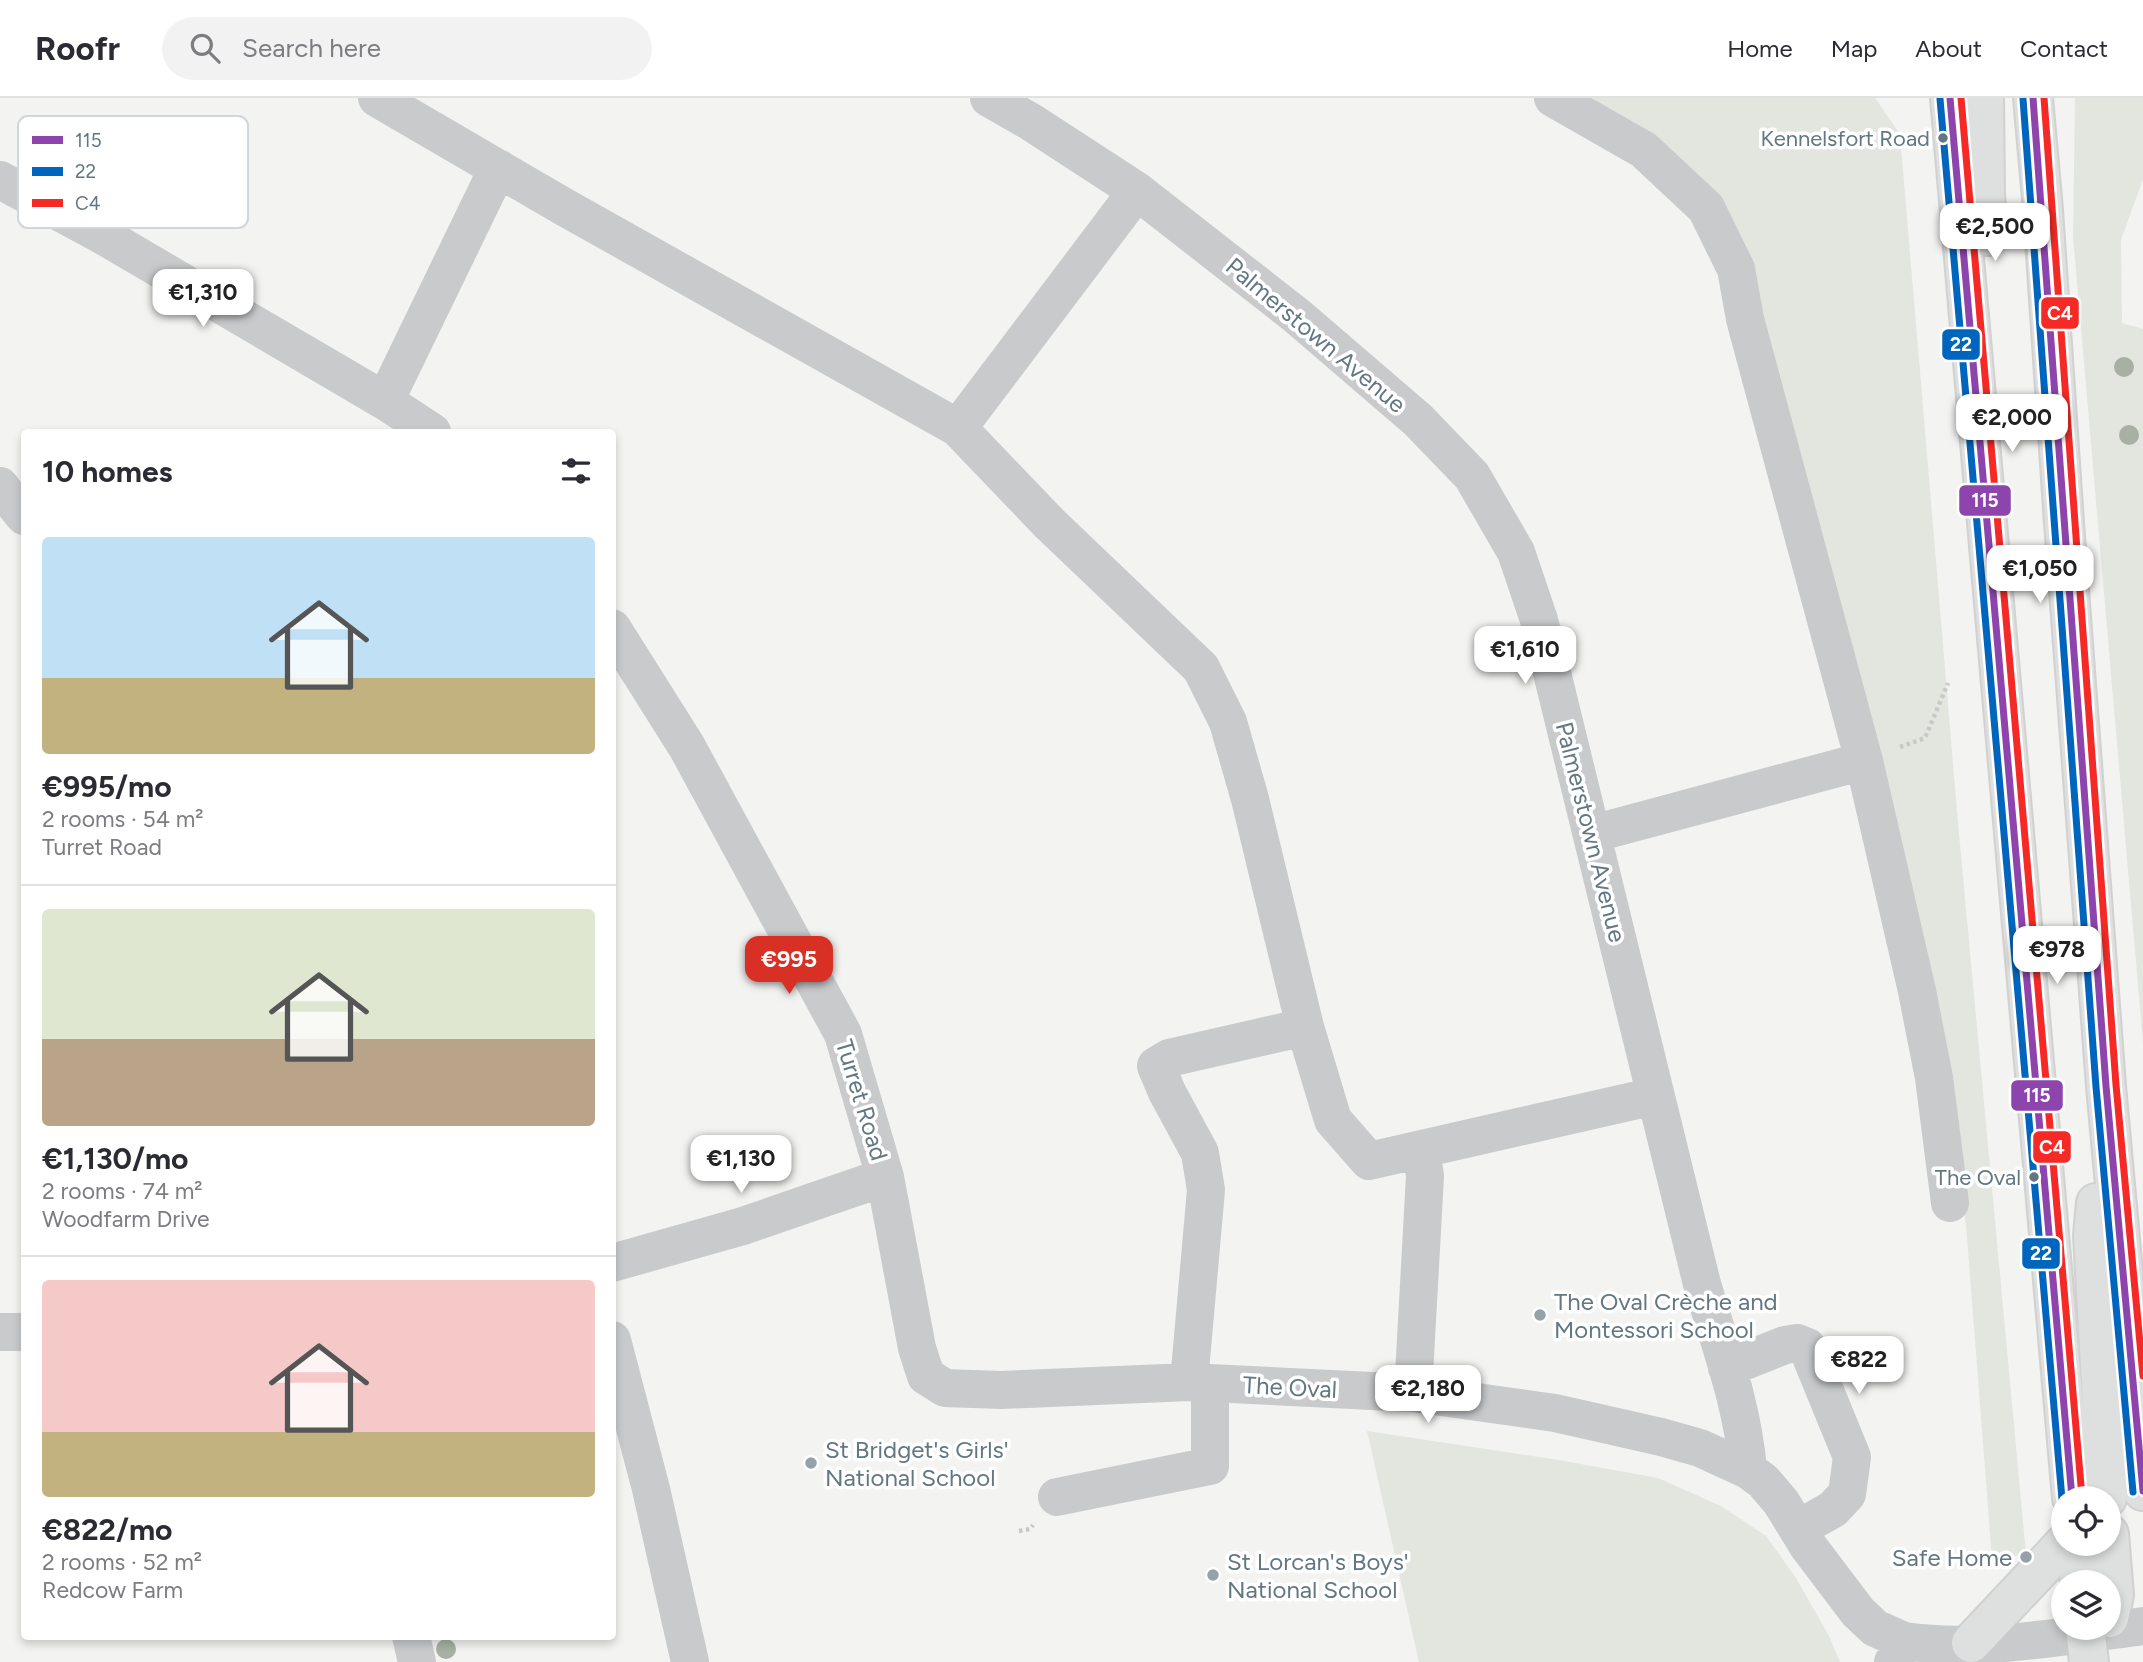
<!DOCTYPE html>
<meta charset="utf-8">
<style>
body{margin:0;font-family:Figtree,sans-serif;background:#f2f2f3;color:#2b2b33;height:100vh;display:flex;flex-direction:column;font-size:26px;white-space:nowrap}
*{box-sizing:border-box;margin:0}
p{font-size:23px;color:#7c7c81}
.icon{flex:none;width:38px;height:38px;fill:none;stroke:currentColor;stroke-width:2;stroke-linecap:round;stroke-linejoin:round}
.map{position:relative;flex:1;overflow:hidden}
.side{position:absolute;left:21px;top:331px;width:595px;height:1211px;display:flex;flex-direction:column;background:#fff;border-radius:7px;box-shadow:0 4px 10px #0003}
.side>*{flex:none}
.tools{position:absolute;left:2051px;top:1388px;display:grid;gap:14px}
.tools a{display:grid;place-items:center;width:70px;height:70px;border-radius:50%;background:#fff;box-shadow:0 4px 10px #0003;font-size:35px}
.price{position:absolute;translate:-50% -60px;padding:0 16px;border-radius:14px;background:#fff;color:#222;font-size:23px;line-height:46px;filter:drop-shadow(0 2px 4px #0008)}
.price::after{content:'';position:absolute;left:50%;top:42px;width:21px;height:16px;margin-left:-10px;background:inherit;clip-path:polygon(0 0,100% 0,50% 100%)}
.price.selected{background:#d93025;color:#fff}
ul{padding:0;list-style:none}
li{display:grid;align-content:center;gap:14px;height:371px;padding:0 21px}
li+li{border-top:2px solid #e1e1e2}
li span{display:grid;place-items:center;height:217px;border-radius:7px;color:#555}
li>.icon{margin-inline-start:auto}
span .icon{width:126px;height:126px;fill:#fffc;stroke-width:1}
li b{font-size:30px}
h2{display:flex;justify-content:space-between;align-items:center;height:84px;padding:0 21px;font-size:30px}
header{display:flex;align-items:center;gap:42px;box-sizing:border-box;height:98px;padding:0 35px;background:#fff;border-bottom:2px solid #e1e1e2}
header strong{font-size:33px}
nav{display:flex;gap:38px;margin-inline-start:auto;font-size:24px}
.search{width:490px;height:63px;background:#f2f2f3;display:flex;align-items:center;gap:18px;box-sizing:border-box;padding:0 24px;border-radius:38px;color:#7c7c81;font-size:26px}
.map>svg:first-child{display:block}
.green{fill:#e3e6df}
.lines{fill:none;stroke-linecap:round;stroke-linejoin:round}
.major-casing{stroke:#d0d1d0;stroke-width:42}
.path{stroke:#c7c8c8;stroke-width:4.5;stroke-dasharray:3.5 3.5;stroke-linecap:butt}
.minor{stroke:#c8cacb;stroke-width:38}
.major{stroke:#dedfdf;stroke-width:38}
.bus-1-casing{stroke:#fff;stroke-width:12}
.bus-2-casing{stroke:#fff;stroke-width:12}
.bus-3-casing{stroke:#fff;stroke-width:12}
.bus-1{stroke:#8e44ad;stroke-width:7}
.bus-2{stroke:#0065bd;stroke-width:7}
.bus-3{stroke:#f52a26;stroke-width:7}
.tree{fill:#a7b0a2}
.bus-dot{fill:#627782;stroke:#fff;stroke-width:2.5}
.poi-dot{fill:#95a2a9;stroke:#fff;stroke-width:2.5}
.labels{text-anchor:middle;dominant-baseline:central;stroke-width:7;stroke-linejoin:round;paint-order:stroke}
.bus-label{font-size:22px;fill:#627782;stroke:#fff;text-anchor:end}
.street-label{font-size:24px;fill:#627782;stroke:#fff}
.poi-label{font-size:24px;fill:#627782;stroke:#fff;text-anchor:start}
.key{fill:#fff;stroke:#d0d6da;stroke-width:2}
.key-label{font-size:19px;fill:#627782}
.line-badge{stroke:#fff;stroke-width:2.5}
.badge-label{font-size:19px;text-anchor:middle;font-weight:bold;fill:#fff}
</style>
<header>
<strong>Roofr</strong>
<div class="search"><svg class="icon" aria-label="search" viewBox="0 0 24 24"><circle cx="10" cy="10" r="6"/><path d="M15 15l6 6"/></svg>Search here</div>
<nav><a>Home</a><a>Map</a><a>About</a><a>Contact</a></nav>
</header>
<div class="map">
<svg width="2143" height="1564" viewBox="0 0 2143 1564">
<rect width="100%" height="100%" fill="#f3f3f1"/>
<path class="green" d="M1569,0h306l25,36 58,689 68,731 -34,5 -26,-334 -17,-137 -196,-813z
M2075,0h68v81l-22,61 1,83 21,6v714l-70,-807z
M1367,1333l186,28 105,19 63,28 45,30 30,42 33,58 11,26h-421z"/>
<g class="lines">
<defs>
<path id="major" d="M1950,0l122,1400
M1984,0l1,97 3,41
M2033,0l10,112 21,313 42,563 37,405
M2096,1105l-3,32 14,263
M2109,1436l5,61 -5,23
M2076,1446l4,38
M2085,1530l4,34
M1971,1545l93,-99"/>
</defs>
<use href="#major" class="major-casing"/>
<path class="path" d="M1900,649l25,-9 23,-55
M1019,1433l11,-2 3,-4"/>
<path class="minor" d="M377,0l189,110 392,220 91,95 152,145 27,54 22,77 55,228 28,93 36,41 286,-65
M989,0l42,24 106,69 160,125 121,104 54,56 44,76 23,68 163,664c18,61 41,122 46,186
M1553,0l91,52 62,58 30,61 9,50 119,442 53,230 17,87 16,125
M0,82l102,55 283,166 47,31
M385,303l113,-233
M958,330l179,-237
M0,388l24,30
M612,530l75,119 156,287 42,143 32,171 9,28 19,12 56,2 188,-8 224,11 142,20 106,24 39,11 48,22 15,11 18,21 27,44 50,66 17,16 29,13 -11,21
M1592,736l272,-73
M612,1165l131,-37 142,-49
M0,1234h24
M612,1242l39,149 39,173
M1727,1270l58,-23 12,-2 10,4 45,110 -5,37 -14,15 -35,20
M1189,1284l17,-192 -6,-37 -33,-61 -11,-26 13,-8 136,-31
M1413,1295l12,-217 -4,-27
M1057,1399l153,-31v-83
M411,1538l6,26
M1904,1543c74,11 165,-5 239,-15"/>
<use href="#major" class="major"/>
<defs>
<path id="bus-1" d="M1950,0l122,1400
M2033,0l73,988 37,405"/>
<path id="bus-2" d="M1940,1l122,1400
M2023,1l73,988 37,405"/>
<path id="bus-3" d="M1961,0l121,1399
M2044,0l72,987 27,291"/>
</defs>
<use href="#bus-1" class="bus-1-casing"/>
<use href="#bus-2" class="bus-2-casing"/>
<use href="#bus-3" class="bus-3-casing"/>
<use href="#bus-1" class="bus-1"/>
<use href="#bus-2" class="bus-2"/>
<use href="#bus-3" class="bus-3"/>
</g>
<g class="tree">
<circle cx="2124" cy="269" r="10"/>
<circle cx="2129" cy="337" r="10"/>
<circle cx="446" cy="1551" r="10"/>
</g>
<g class="bus-dot">
<circle cx="1943" cy="40" r="6"/>
<circle cx="2034" cy="1079" r="6"/>
</g>
<g class="poi-dot">
<circle cx="1540" cy="1217" r="7"/>
<circle cx="811" cy="1365" r="7"/>
<circle cx="2026" cy="1459" r="7"/>
<circle cx="1213" cy="1477" r="7"/>
</g>
<g class="labels">
<g class="bus-label">
<text x="1930" y="40">Kennelsfort Road</text>
<text x="2021" y="1079">The Oval</text>
</g>
<g class="street-label">
<text transform="translate(1316 237) rotate(40)">Palmerstown Avenue</text>
<text transform="translate(1591 734) rotate(76)">Palmerstown Avenue</text>
<text transform="translate(862 1002) rotate(73)">Turret Road</text>
<text transform="translate(1290 1289) rotate(3)">The Oval</text>
</g>
<g class="poi-label">
<text x="1554" y="1203">The Oval Crèche and<tspan x="1554" dy="28">Montessori School</tspan></text>
<text x="825" y="1351">St Bridget's Girls'<tspan x="825" dy="28">National School</tspan></text>
<text x="2012" y="1459" text-anchor="end">Safe Home</text>
<text x="1227" y="1463">St Lorcan's Boys'<tspan x="1227" dy="28">National School</tspan></text>
</g>
</g>
<rect x="18" y="18" width="230" height="112" rx="10" class="key"/>
<rect x="32" y="38" width="31" height="8" fill="#8e44ad"/>
<rect x="32" y="69" width="31" height="9" fill="#0065bd"/>
<rect x="32" y="101" width="31" height="8" fill="#f52a26"/>
<g class="key-label">
<text x="75" y="49">115</text>
<text x="75" y="80">22</text>
<text x="75" y="112">C4</text>
</g>
<g class="line-badge">
<rect x="2040" y="198" width="40" height="34" rx="7" fill="#f52a26"/>
<rect x="1941" y="230" width="40" height="33" rx="7" fill="#0065bd"/>
<rect x="1958" y="386" width="54" height="33" rx="7" fill="#8e44ad"/>
<rect x="2010" y="981" width="54" height="33" rx="7" fill="#8e44ad"/>
<rect x="2032" y="1032" width="40" height="34" rx="7" fill="#f52a26"/>
<rect x="2021" y="1139" width="40" height="33" rx="7" fill="#0065bd"/>
</g>
<g class="badge-label">
<text x="2060" y="222">C4</text>
<text x="1961" y="253">22</text>
<text x="1985" y="409">115</text>
<text x="2037" y="1004">115</text>
<text x="2052" y="1056">C4</text>
<text x="2041" y="1162">22</text>
</g>
</svg>
<div class="tools">
<a><svg class="icon" aria-label="locate" viewBox="0 0 24 24"><circle cx="12" cy="12" r="6"/><path d="M12 2v4M12 18v4M2 12h4M18 12h4"/></svg></a>
<a><svg class="icon" aria-label="layers" viewBox="0 0 24 24"><path d="M12 4l9 5-9 5-9-5zM3 14l9 5 9-5"/></svg></a>
</div>
<b class="price" style="left:1995px;top:165px">€2,500</b>
<b class="price" style="left:203px;top:231px">€1,310</b>
<b class="price" style="left:2012px;top:356px">€2,000</b>
<b class="price" style="left:2040px;top:507px">€1,050</b>
<b class="price" style="left:1525px;top:588px">€1,610</b>
<b class="price" style="left:2057px;top:888px">€978</b>
<b class="price selected" style="left:789px;top:898px">€995</b>
<b class="price" style="left:741px;top:1097px">€1,130</b>
<b class="price" style="left:1859px;top:1298px">€822</b>
<b class="price" style="left:1428px;top:1327px">€2,180</b>
<section class="side">
<h2>10 homes<svg class="icon" aria-label="filters" viewBox="0 0 24 24"><path d="M4 7h16M4 17h16"/><circle cx="9" cy="7" r="2"/><circle cx="15" cy="17" r="2"/></svg></h2>
<ul>
<li><span style="background:linear-gradient(#bfe0f5 65%,#c2b280 0)"><svg class="icon" aria-label="home" viewBox="0 0 24 24"><path d="M3 11l9-7 9 7M6 9v11h12V9"/></svg></span><div><b>€995/mo</b><p>2 rooms · 54 m²</p><p>Turret Road</p></div></li>
<li><span style="background:linear-gradient(#dfe7d0 60%,#b9a48a 0)"><svg class="icon" aria-label="home" viewBox="0 0 24 24"><path d="M3 11l9-7 9 7M6 9v11h12V9"/></svg></span><div><b>€1,130/mo</b><p>2 rooms · 74 m²</p><p>Woodfarm Drive</p></div></li>
<li><span style="background:linear-gradient(#f6c9c9 70%,#c2b280 0)"><svg class="icon" aria-label="home" viewBox="0 0 24 24"><path d="M3 11l9-7 9 7M6 9v11h12V9"/></svg></span><div><b>€822/mo</b><p>2 rooms · 52 m²</p><p>Redcow Farm</p></div></li>
</ul>
</section>
</div>
